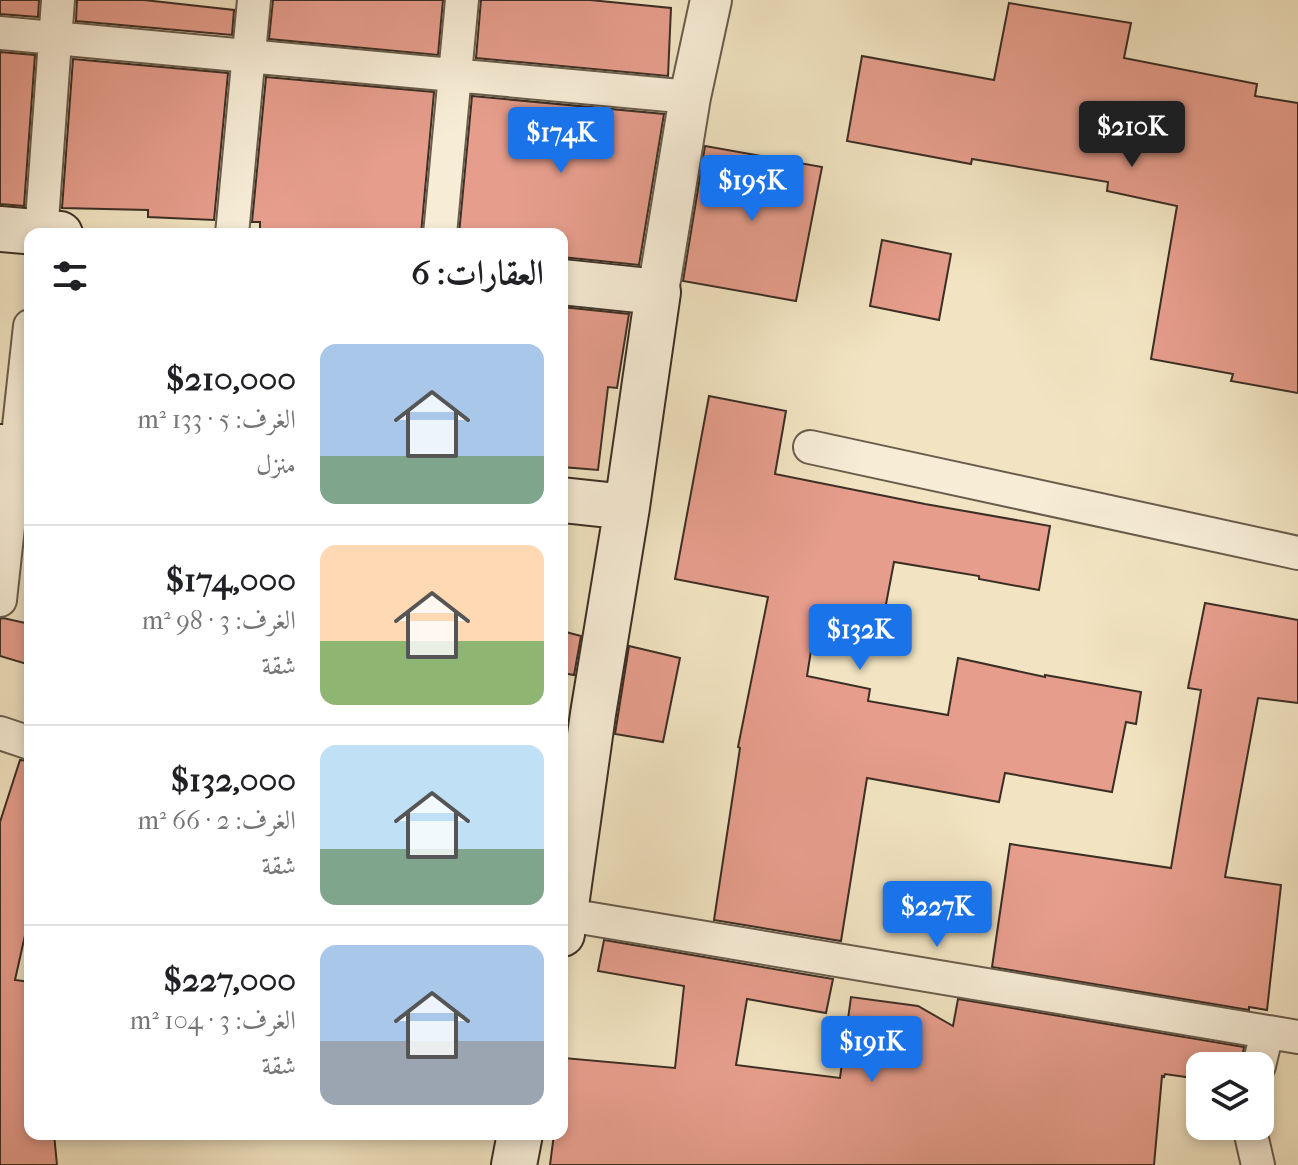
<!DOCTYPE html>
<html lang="ar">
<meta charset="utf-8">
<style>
body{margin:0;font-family:"IM FELL French Canon",Amiri,serif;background:#f6f6f6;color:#202124;direction:rtl;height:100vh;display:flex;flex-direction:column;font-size:30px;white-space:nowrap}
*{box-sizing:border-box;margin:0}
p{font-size:26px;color:#757577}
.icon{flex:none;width:44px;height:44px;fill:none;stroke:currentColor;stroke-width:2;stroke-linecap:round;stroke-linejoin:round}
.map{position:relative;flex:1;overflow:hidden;direction:ltr}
.drawer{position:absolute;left:24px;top:228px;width:544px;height:912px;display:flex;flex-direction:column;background:#fff;border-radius:16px;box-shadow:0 4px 12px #0003;direction:rtl}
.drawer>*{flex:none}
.buttons{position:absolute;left:1186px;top:1052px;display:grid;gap:16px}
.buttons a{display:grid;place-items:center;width:88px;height:88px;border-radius:16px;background:#fff;box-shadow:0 4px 12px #0003;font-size:40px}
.price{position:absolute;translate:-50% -68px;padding:0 18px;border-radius:8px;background:#1a73e8;color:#fff;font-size:26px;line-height:52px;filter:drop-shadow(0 2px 4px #0008)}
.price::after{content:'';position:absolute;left:50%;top:48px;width:24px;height:18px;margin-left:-12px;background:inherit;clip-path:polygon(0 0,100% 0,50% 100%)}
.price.active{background:#222;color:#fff}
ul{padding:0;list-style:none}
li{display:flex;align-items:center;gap:24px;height:200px;padding:0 24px}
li+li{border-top:2px solid #e0e0e0}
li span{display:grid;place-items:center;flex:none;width:224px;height:160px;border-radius:16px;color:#555}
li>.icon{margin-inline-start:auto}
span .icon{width:96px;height:96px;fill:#fffc;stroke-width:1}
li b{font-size:34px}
h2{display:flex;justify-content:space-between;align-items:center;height:96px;padding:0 24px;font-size:34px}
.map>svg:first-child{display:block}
.building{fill:#e69d8c;stroke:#3b2e24;stroke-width:2}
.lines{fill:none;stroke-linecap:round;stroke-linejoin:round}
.minor-casing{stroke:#695c4c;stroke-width:36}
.tertiary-casing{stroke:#695c4c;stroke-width:44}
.secondary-casing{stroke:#3b2e24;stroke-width:48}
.minor{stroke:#f7edd7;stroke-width:32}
.tertiary{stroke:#f7edd7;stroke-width:40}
.secondary{stroke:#f7edd7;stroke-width:44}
</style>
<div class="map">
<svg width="1298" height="1165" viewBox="0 0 1298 1165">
<rect width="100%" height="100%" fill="#f2e4c2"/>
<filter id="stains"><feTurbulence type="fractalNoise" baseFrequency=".0025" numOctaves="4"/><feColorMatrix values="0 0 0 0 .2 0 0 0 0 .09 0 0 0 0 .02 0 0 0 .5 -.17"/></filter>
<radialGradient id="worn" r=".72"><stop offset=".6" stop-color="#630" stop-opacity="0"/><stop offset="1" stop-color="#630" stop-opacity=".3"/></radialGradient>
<path class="building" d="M0,0h39l-1,17 -38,-3z
M77,0h67l90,10 -2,25 -156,-14z
M273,0h170l-5,55 -169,-16z
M481,0h109l81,8 -3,68 -192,-18z
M1009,3l122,20 -7,35 133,26 -2,12 43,7v290l-67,-12 2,-7 -82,-15 26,-153 -70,-15 1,-9 -136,-23 -1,5 -124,-23 15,-85 132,24z
M0,52l35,3 -11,151 -24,-2z
M73,59l155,14 -14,147 -66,-3v-7l-86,-2z
M266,77l168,15 -13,142h-83l-78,-5v-7h-8z
M472,96l192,18 -25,151 -77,-8v-23h-103z
M705,146l117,21 -26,134 -113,-20z
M882,240l69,14 -12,66 -69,-14z
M562,307l67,7 -12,74 -9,-1 -10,83 -36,-3z
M709,396l77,15 -11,63 150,30 125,22 -11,64 -60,-11v-3l-85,-14 -11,58 -65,-14 -11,70 63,13 -2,12 80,14 10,-57 87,19v-2l96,17 -5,32 -10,-2 -14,70 -107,-19 -6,29 -132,-24 -26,163 -127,-21 26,-172 -2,-1 30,-150 -93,-18z
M1205,603l93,17v83l-40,-5 -33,179 56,8 -14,125 -18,-3v3l-257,-43 18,-123 161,24 30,-178 -13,-2z
M3,618l27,6v41l-30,-9v-37z
M562,631l19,5 -7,39 -12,-2z
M629,646l51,12 -17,84 -48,-8z
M20,760l10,1v152l-15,67 15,2v152h24l3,31h-57v-343z
M604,940l229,39 -7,34 -79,-14 -11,66 104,13 11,-81 67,9 35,20 5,-27 286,48 -3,19h-41v13l-35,-5 -1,3 -2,-1 -8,89h-604l4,-31h8v-61l2,-15 111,10 9,-82 -86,-15z"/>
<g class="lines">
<defs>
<path id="minor" d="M0,33l690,64
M41,234l17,-234
M232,234l22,-234
M440,234l22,-234
M810,447l488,106
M0,600l30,-274
M0,733l30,10
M562,914l736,123
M1259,1066l8,-34
M1249,1126l9,39"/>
<path id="tertiary" d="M658,292l32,-195 21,-97"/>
<path id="secondary" d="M0,229l60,5
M562,282l96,10 -31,215 -34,207 -31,220
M0,447l30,3
M562,500l65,7
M514,1165l6,-31"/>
</defs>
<use href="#minor" class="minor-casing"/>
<use href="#tertiary" class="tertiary-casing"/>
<use href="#secondary" class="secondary-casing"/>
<use href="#minor" class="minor"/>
<use href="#tertiary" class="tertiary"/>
<use href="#secondary" class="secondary"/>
</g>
<rect width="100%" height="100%" filter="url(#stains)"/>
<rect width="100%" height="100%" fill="url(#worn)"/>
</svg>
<div class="buttons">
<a><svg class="icon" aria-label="layers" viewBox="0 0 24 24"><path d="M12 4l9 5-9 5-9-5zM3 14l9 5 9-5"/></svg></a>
</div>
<b class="price active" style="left:1132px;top:169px">$210K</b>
<b class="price" style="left:561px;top:175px">$174K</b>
<b class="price" style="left:752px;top:223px">$195K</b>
<b class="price" style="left:860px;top:672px">$132K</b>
<b class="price" style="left:937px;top:949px">$227K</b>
<b class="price" style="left:872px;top:1084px">$191K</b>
<section class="drawer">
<h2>العقارات: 6<svg class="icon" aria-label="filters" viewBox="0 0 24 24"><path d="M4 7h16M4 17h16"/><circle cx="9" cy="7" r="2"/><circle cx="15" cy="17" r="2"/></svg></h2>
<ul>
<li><span style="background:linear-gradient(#a9c7e8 70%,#7fa58c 0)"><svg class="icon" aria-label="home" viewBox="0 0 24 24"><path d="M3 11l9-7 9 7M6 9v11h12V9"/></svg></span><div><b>$210,000</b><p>الغرف: 5 · 133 m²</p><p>منزل</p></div></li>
<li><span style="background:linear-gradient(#ffd9b3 60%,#8fb573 0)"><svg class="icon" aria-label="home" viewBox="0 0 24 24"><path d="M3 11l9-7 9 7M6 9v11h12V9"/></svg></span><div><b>$174,000</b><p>الغرف: 3 · 98 m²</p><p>شقة</p></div></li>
<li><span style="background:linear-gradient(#bfe0f5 65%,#7fa58c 0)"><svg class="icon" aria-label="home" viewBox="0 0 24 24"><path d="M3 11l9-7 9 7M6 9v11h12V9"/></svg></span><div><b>$132,000</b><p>الغرف: 2 · 66 m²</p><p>شقة</p></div></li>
<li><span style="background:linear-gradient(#a9c7e8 60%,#9aa5b1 0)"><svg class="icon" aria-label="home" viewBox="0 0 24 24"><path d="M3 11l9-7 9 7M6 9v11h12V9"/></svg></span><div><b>$227,000</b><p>الغرف: 3 · 104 m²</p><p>شقة</p></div></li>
</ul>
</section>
</div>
